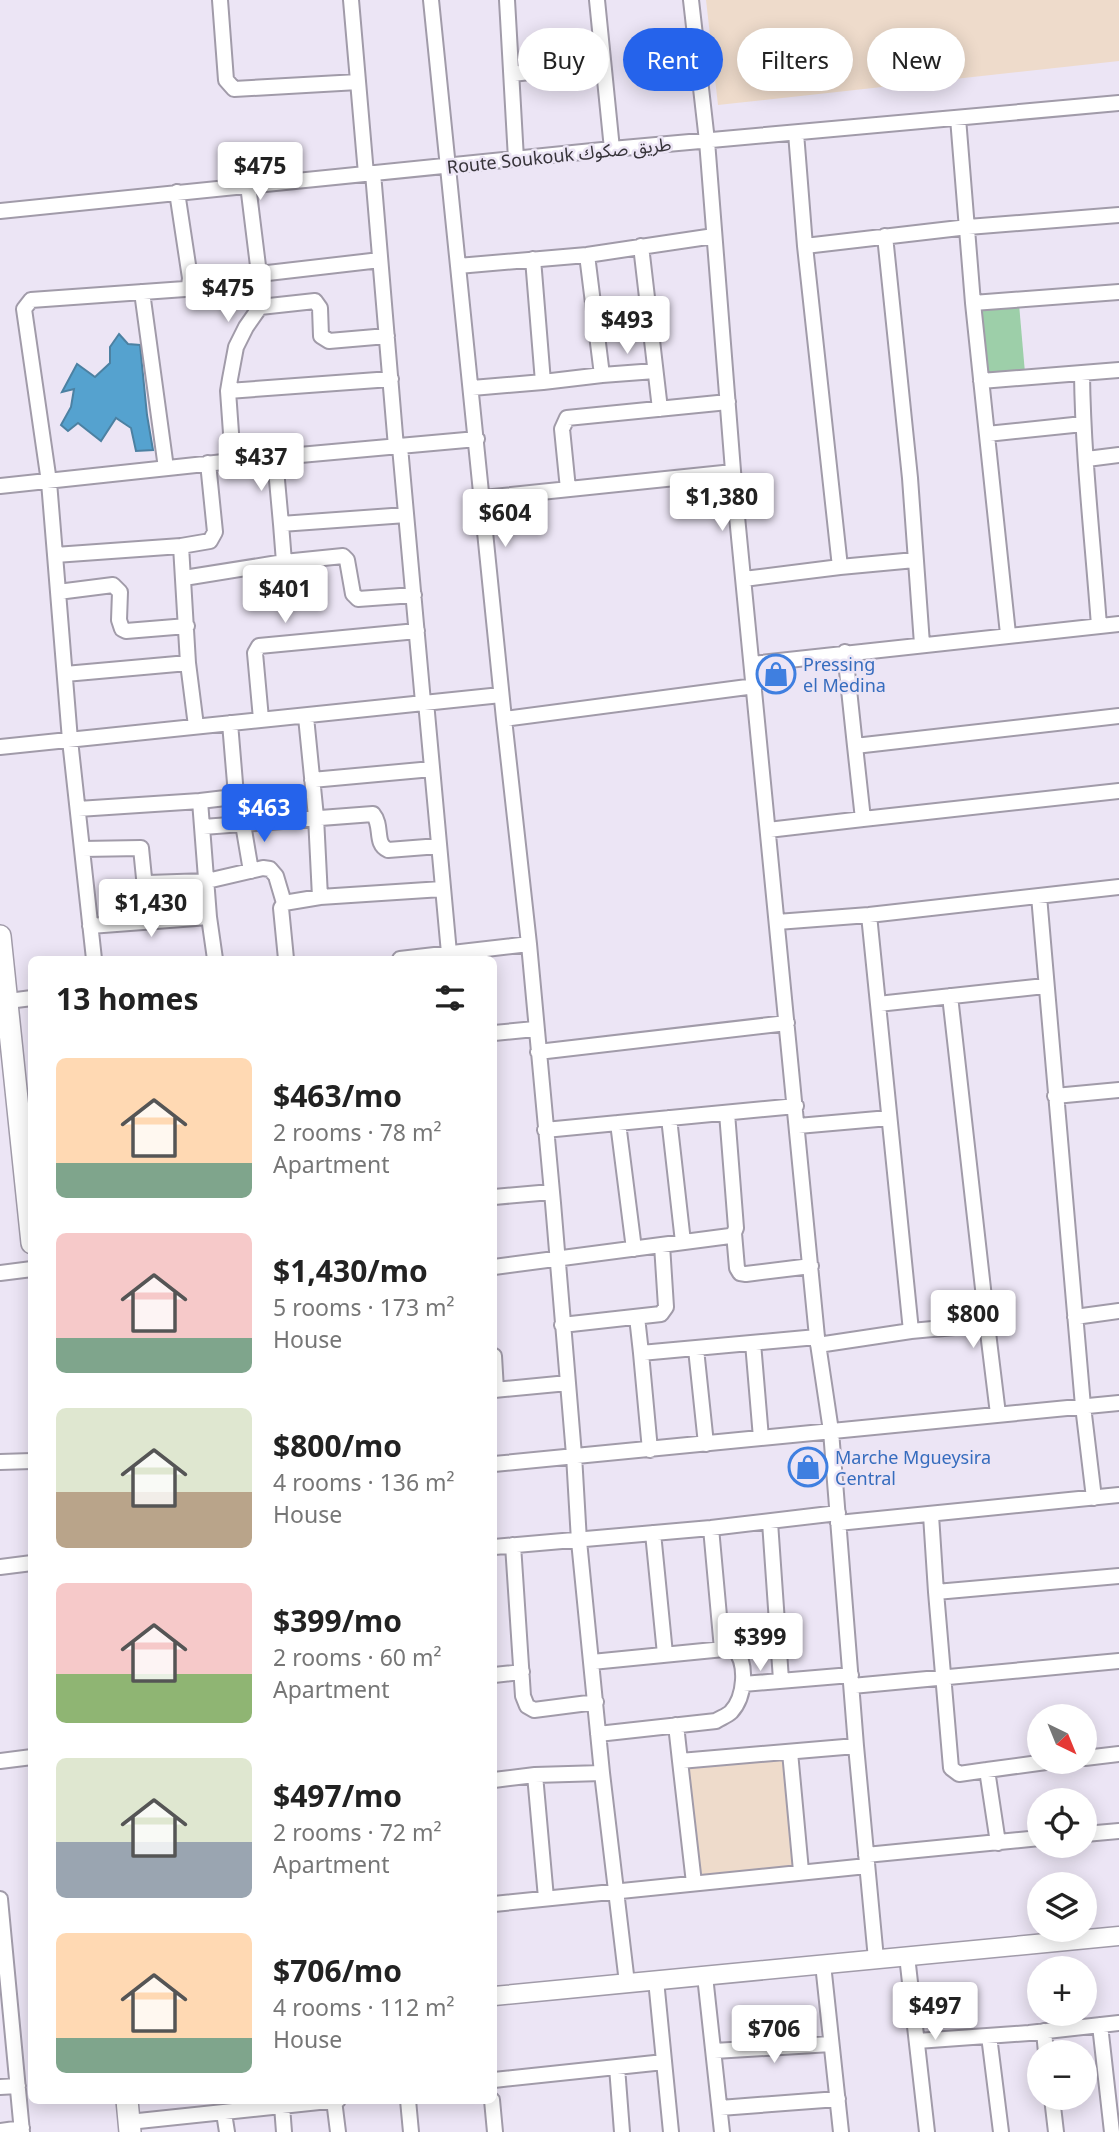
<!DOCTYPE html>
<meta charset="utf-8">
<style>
body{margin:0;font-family:"Noto Sans","Noto Sans Arabic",sans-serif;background:#f2f2f2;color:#222;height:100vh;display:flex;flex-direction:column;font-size:26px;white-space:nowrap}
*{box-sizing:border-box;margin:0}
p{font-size:23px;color:#767676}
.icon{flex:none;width:38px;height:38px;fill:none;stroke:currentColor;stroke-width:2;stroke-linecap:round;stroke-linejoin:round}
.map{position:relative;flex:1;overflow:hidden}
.details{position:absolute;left:28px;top:956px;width:469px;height:1148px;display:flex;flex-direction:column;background:#fff;border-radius:10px;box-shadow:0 4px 18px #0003}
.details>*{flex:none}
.banner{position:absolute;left:518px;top:28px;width:495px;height:63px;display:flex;gap:14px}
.needle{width:46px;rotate:137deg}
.tools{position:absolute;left:1027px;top:1704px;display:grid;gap:14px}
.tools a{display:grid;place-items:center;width:70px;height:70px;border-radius:50%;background:#fff;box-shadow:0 4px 18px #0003;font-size:35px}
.price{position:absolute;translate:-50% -60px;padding:0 16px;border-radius:7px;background:#fff;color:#222;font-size:23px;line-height:46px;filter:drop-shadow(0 2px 4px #0008)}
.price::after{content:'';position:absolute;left:50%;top:42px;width:21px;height:16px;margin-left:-10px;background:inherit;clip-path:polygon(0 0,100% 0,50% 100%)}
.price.current{background:#2563eb;color:#fff}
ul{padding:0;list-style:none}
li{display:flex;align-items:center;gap:21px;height:175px;padding:0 28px}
li span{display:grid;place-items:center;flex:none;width:196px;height:140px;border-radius:10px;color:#555}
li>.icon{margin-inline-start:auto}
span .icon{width:84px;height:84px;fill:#fffc;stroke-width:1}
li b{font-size:30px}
h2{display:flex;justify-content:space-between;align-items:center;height:84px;padding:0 28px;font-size:30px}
.chip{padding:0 24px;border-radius:32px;background:#fff;box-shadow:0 4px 18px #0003;font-size:24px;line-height:63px}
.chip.current{background:#2563eb;color:#fff}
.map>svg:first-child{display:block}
.education{fill:#eedbcb}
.green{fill:#9dcfa9}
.water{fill:#55a2cf;stroke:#4c81a2;stroke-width:2}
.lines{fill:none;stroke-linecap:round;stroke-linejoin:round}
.minor-casing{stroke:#a19ba9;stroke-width:18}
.major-casing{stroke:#a19ba9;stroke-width:21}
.highway-casing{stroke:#a19ba9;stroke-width:24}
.minor{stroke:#fff;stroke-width:14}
.major{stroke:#fff;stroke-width:18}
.highway{stroke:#fff;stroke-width:21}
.labels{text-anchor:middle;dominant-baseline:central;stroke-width:5;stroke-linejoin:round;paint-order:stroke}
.street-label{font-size:18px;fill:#37343a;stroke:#ece5f5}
.shop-label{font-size:18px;fill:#366cbe;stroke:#ece5f5;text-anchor:start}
</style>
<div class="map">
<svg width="1119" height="2132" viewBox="0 0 1119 2132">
<rect width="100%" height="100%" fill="#ece5f5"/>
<path class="education" d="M706,0h413v61l-401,44z
M784,1760l10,107 -99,12 -12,-111z"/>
<path class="green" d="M1019,304l6,69 -41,4 -6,-69z"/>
<path class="water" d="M119,334l9,10 12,1 7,70 6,35 -17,1 -5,-23 -15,-10 -15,23 -23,-18 -10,8 -7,-6 10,-18 3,-18 -12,3 15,-28 18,13 15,-14v-16z"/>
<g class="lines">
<defs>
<path id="minor" d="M220,0l6,80 8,9 124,-7
M351,0l15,174
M431,0l73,719 251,-33
M507,0l9,159
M597,0l15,149
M691,0l16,141 28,355 82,841 14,94 25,315 20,213
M512,74l91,-10
M958,118l15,185 35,331
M796,133l9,113 35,321
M373,173l23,274
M0,211l612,-62 507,-46
M885,236l25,242 12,166
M641,246l19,163
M805,246l163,-19 151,-12
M458,266l129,-11 127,-19
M259,274l121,-14
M142,292l24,176
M973,303l146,-11
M260,307l55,-6 5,7 1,28 8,5 58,-5
M1082,374c1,84 11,168 17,252
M602,375l53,-4
M981,381l138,-11
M543,382l59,-7 -15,-120
M472,388l71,-6 -10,-123
M228,391l163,-12
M987,434l96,-10
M400,447l23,255
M275,458l6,66
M1087,459l32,-4
M233,461l-5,-70 2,-12 6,-32 10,-20 14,-20 -1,-33 -11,-89
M0,486l233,-25 244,-22
M568,489l-6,-60 5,-11 161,-16
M483,498l250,-26
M181,546l7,117
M55,555l-6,-73 -25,-173 7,-9 154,-11 4,-3 1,-8 -13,-86
M284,562l59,-6 4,4 6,34 5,5 56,-4
M184,578l100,-16 -3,-38 125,-9
M744,579l96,-12 75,-7
M58,592l55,-7 7,7 -1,28 3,9 4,2 61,-5
M845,652l10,94
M752,664l367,-40
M65,674l123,-11 8,63
M426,702l23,251
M1119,716l-264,30 8,73 256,-28
M306,717l10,100 4,80
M261,719l-6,-66 4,-7 158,-15
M504,719l25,225 24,259 21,252 5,86 23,232 25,210
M0,747l501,-52
M312,780l120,-11
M200,801l34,-4 2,-2 -6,-72
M78,809l122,-8 9,116 6,42
M243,824l8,47
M203,827l170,-13c10,12 1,30 15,36l51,-4
M768,830l95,-11
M82,849l59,-1 3,30 4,5 59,-2 56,-13 7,1 6,7 8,27
M1039,896l44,510 11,92
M777,922l92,-7 250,-28
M90,926l119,-9
M94,959l-24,-219 -15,-185 126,-9 29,-5 5,-9 -7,-69
M286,959l-5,-51 3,-5 36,-6 122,-8
M400,959l129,-15
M950,996l37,328
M0,1002l32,-4
M878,1004l167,-18
M494,1033l41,-4
M538,1052l249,-29
M1055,1096l64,-6
M669,1118l14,124
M618,1123l16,126
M798,1126l91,-8
M545,1130l251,-24
M494,1197l57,-5
M734,1233l3,35 3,5 6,1 65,-8
M494,1267l236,-31 4,-3 2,-5 -9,-115
M0,1273l32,-4
M637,1317l4,36
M1075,1317l44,-6
M562,1325l99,-11 5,-7 -4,-62
M911,1331l76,-7 11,90
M753,1343l8,95
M818,1345l93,-14 -42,-416
M696,1349l10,95
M494,1356l2,34
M494,1390l74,-7
M650,1450l-9,-97 176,-16
M0,1462l32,-1
M494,1464l625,-61
M931,1515l5,77
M770,1522l11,158
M838,1523l281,-28
M711,1528l11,121
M653,1533l12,121
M513,1545l10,151 4,10 7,4 62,-8
M494,1547l217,-19 127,-15
M0,1567l32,-4
M592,1662l142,-14c14,16 11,49 -3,64 -4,4 -11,6 -15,9l-118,13
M494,1675l28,-3
M743,1684l108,-9
M852,1686l267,-25
M676,1725l4,36 176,-15
M790,1752l11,119
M1085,1758l34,-4
M0,1761l32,-4
M680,1761l14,122
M987,1770l-28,4 -8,-6 -15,-176 183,-16
M535,1775l11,123
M494,1780l41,-5 67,-2
M1085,1834l34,-3
M998,1843l-11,-73 59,-8
M866,1855l174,-17
M0,1899l22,233
M494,1904l373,-38
M907,1956l20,176
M823,1964l18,168
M705,1976l17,156
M656,1980l15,152
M1100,2025l12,107
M1044,2031l2,22
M989,2036l12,96
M917,2041l112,-8 90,-10
M714,2051l117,-7
M617,2067l5,65
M494,2080l170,-18
M0,2087l18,-1
M1052,2098l4,34
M334,2100l4,32
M408,2100l3,32
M492,2100l3,32
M282,2106l2,26
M720,2108l118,-9
M224,2113l3,19
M129,2122l209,-22
M0,2131l22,-3"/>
<path id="major" d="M494,1996l625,-60"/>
<path id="highway" d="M0,936l32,307
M127,2100l3,32"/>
</defs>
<use href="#minor" class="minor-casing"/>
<use href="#major" class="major-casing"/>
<use href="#highway" class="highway-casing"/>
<use href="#minor" class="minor"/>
<use href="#major" class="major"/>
<use href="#highway" class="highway"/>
</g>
<defs>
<symbol id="shop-ring" viewBox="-11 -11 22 22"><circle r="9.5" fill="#ece5f5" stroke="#3f7fe0" stroke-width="1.5"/><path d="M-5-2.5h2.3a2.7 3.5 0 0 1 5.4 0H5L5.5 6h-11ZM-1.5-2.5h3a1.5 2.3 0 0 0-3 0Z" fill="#3f7fe0"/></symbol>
</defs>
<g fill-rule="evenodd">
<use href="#shop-ring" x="754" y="652" width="44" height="44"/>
<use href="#shop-ring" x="786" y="1445" width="44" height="44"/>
</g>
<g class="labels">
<g class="street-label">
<text transform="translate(559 155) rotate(-6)">Route Soukouk طريق صكوك</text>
</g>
<g class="shop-label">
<text x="803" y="664">Pressing<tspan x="803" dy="21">el Medina</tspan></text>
<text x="835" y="1457">Marche Mgueysira<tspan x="835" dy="21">Central</tspan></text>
</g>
</g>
</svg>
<div class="tools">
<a><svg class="needle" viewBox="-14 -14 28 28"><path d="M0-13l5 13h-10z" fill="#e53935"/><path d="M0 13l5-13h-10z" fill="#767676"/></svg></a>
<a><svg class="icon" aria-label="locate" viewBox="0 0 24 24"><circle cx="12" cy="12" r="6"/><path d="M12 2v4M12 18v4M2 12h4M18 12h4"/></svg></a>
<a><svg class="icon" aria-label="layers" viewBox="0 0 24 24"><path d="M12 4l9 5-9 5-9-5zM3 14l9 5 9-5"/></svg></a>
<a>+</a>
<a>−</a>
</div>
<b class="price" style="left:260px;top:202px">$475</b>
<b class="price" style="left:228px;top:324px">$475</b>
<b class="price" style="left:627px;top:356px">$493</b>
<b class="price" style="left:261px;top:493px">$437</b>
<b class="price" style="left:722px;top:533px">$1,380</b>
<b class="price" style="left:505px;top:549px">$604</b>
<b class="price" style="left:285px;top:625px">$401</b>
<b class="price current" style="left:264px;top:844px">$463</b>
<b class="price" style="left:151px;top:939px">$1,430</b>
<b class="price" style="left:973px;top:1350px">$800</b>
<b class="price" style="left:760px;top:1673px">$399</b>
<b class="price" style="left:935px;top:2042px">$497</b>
<b class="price" style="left:774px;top:2065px">$706</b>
<div class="banner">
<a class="chip">Buy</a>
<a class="chip current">Rent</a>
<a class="chip">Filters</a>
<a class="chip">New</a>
</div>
<section class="details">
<h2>13 homes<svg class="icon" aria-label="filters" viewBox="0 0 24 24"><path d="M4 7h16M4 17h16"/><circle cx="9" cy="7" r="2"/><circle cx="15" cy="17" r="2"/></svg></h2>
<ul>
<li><span style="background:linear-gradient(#ffd9b3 75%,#7fa58c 0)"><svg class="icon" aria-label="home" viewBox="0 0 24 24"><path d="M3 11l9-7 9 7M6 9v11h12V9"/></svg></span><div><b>$463/mo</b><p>2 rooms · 78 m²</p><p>Apartment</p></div></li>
<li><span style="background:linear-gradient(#f6c9c9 75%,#7fa58c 0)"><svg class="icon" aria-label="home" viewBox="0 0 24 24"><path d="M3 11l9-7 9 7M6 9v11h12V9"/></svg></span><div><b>$1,430/mo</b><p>5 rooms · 173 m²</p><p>House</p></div></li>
<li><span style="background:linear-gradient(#dfe7d0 60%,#b9a48a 0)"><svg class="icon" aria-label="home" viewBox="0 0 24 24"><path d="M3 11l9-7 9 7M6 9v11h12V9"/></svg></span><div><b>$800/mo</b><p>4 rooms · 136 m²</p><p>House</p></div></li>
<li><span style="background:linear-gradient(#f6c9c9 65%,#8fb573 0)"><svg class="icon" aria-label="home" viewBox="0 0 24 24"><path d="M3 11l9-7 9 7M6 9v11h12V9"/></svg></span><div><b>$399/mo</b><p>2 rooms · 60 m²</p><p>Apartment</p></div></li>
<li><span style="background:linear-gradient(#dfe7d0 60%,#9aa5b1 0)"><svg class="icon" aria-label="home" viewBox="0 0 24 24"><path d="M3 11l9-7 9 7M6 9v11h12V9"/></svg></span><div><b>$497/mo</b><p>2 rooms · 72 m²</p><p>Apartment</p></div></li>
<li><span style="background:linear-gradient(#ffd9b3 75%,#7fa58c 0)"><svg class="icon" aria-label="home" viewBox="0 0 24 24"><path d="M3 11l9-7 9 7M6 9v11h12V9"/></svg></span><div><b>$706/mo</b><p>4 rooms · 112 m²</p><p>House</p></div></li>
</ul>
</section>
</div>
